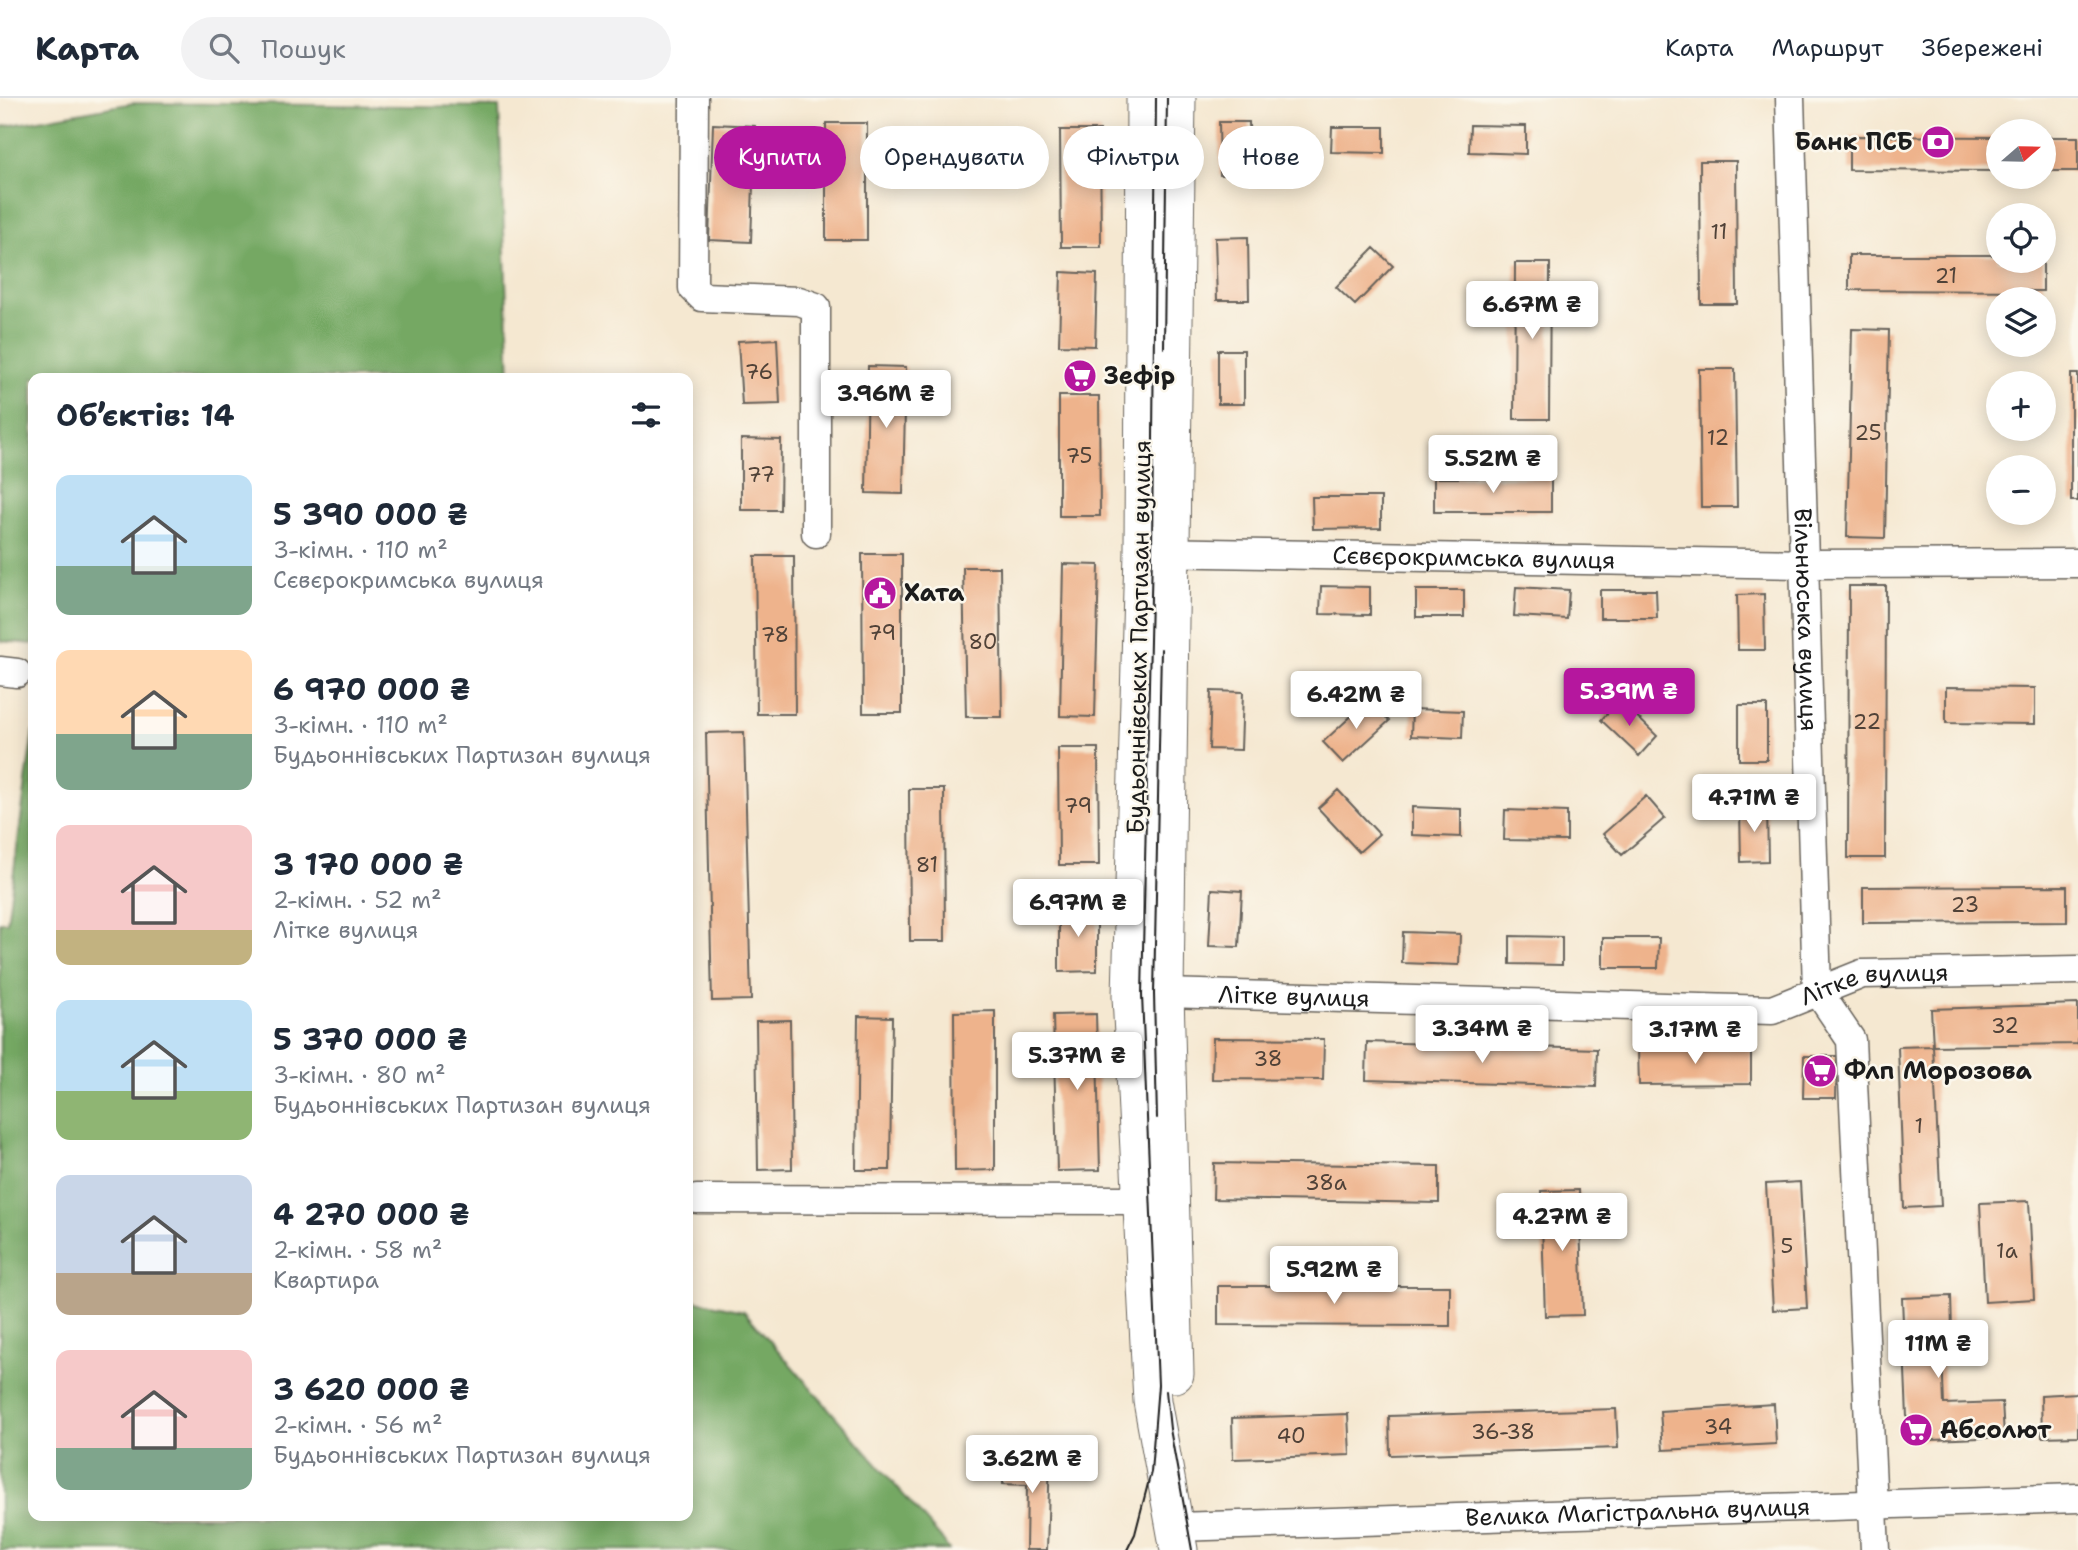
<!DOCTYPE html>
<html lang="uk">
<meta charset="utf-8">
<style>
body{margin:0;font-family:"Shantell Sans",sans-serif;background:#f2f2f3;color:#1f2937;height:100vh;display:flex;flex-direction:column;font-size:26px;white-space:nowrap}
*{box-sizing:border-box;margin:0}
p{font-size:23px;color:#747a83}
.icon{flex:none;width:38px;height:38px;fill:none;stroke:currentColor;stroke-width:2;stroke-linecap:round;stroke-linejoin:round}
.map{position:relative;flex:1;overflow:hidden}
.side{position:absolute;left:28px;top:275px;width:665px;height:1148px;display:flex;flex-direction:column;background:#fff;border-radius:14px;box-shadow:0 4px 18px #0003}
.side>*{flex:none}
.hud{position:absolute;left:714px;top:28px;width:665px;height:63px;display:flex;gap:14px}
.needle{width:46px;rotate:70deg}
.tools{position:absolute;left:1986px;top:21px;display:grid;gap:14px}
.tools a{display:grid;place-items:center;width:70px;height:70px;border-radius:50%;background:#fff;box-shadow:0 4px 18px #0003;font-size:35px}
.price{position:absolute;translate:-50% -60px;padding:0 16px;border-radius:7px;background:#fff;color:#222;font-size:23px;line-height:46px;filter:drop-shadow(0 2px 4px #0008)}
.price::after{content:'';position:absolute;left:50%;top:42px;width:21px;height:16px;margin-left:-10px;background:inherit;clip-path:polygon(0 0,100% 0,50% 100%)}
.price.active{background:#b5179e;color:#fff}
ul{padding:0;list-style:none}
li{display:flex;align-items:center;gap:21px;height:175px;padding:0 28px}
li span{display:grid;place-items:center;flex:none;width:196px;height:140px;border-radius:14px;color:#555}
li>.icon{margin-inline-start:auto}
span .icon{width:84px;height:84px;fill:#fffc;stroke-width:1}
li b{font-size:30px}
h2{display:flex;justify-content:space-between;align-items:center;height:84px;padding:0 28px;font-size:30px}
.chip{padding:0 24px;border-radius:32px;background:#fff;box-shadow:0 4px 18px #0003;font-size:24px;line-height:63px}
.chip.active{background:#b5179e;color:#fff}
header{display:flex;align-items:center;gap:42px;box-sizing:border-box;height:98px;padding:0 35px;background:#fff;border-bottom:2px solid #e0e1e3}
header strong{font-size:33px}
nav{display:flex;gap:38px;margin-inline-start:auto;font-size:24px}
.search{width:490px;height:63px;background:#f2f2f3;display:flex;align-items:center;gap:18px;box-sizing:border-box;padding:0 24px;border-radius:38px;color:#747a83;font-size:26px}
.map>svg:first-child{display:block}
.forest{fill:#75a864;stroke:#486240;stroke-width:2}
.building{fill:#eeb38c}
.lines{fill:none;stroke-linecap:round;stroke-linejoin:round}
.minor-casing{stroke:#68635b;stroke-width:31}
.major-casing{stroke:#68635b;stroke-width:39}
.minor{stroke:#fff;stroke-width:28}
.major{stroke:#fff;stroke-width:37}
.tram{stroke:#1c1c1c;stroke-width:2}
.labels{text-anchor:middle;dominant-baseline:central;stroke-width:5;stroke-linejoin:round;paint-order:stroke}
.number-label{font-size:21px;fill:#504238}
.poi-label{font-size:24px;font-weight:bold;fill:#1c1c1c;stroke:#fbf7ec;text-anchor:start}
.street-label{font-size:24px;fill:#1c1c1c;stroke:#fbf7ec}
</style>
<header>
<strong>Карта</strong>
<div class="search"><svg class="icon" aria-label="search" viewBox="0 0 24 24"><circle cx="10" cy="10" r="6"/><path d="M15 15l6 6"/></svg>Пошук</div>
<nav><a>Карта</a><a>Маршрут</a><a>Збережені</a></nav>
</header>
<div class="map">
<svg width="2078" height="1452" viewBox="0 0 2078 1452">
<rect width="100%" height="100%" fill="#fbf7ec"/>
<filter id="ink" filterUnits="userSpaceOnUse"><feTurbulence type="fractalNoise" baseFrequency=".0143" numOctaves="2"/><feDisplacementMap in="SourceGraphic" scale="14" xChannelSelector="R" yChannelSelector="G"/><feConvolveMatrix kernelMatrix="1 2 1 2 8 2 1 2 1" color-interpolation-filters="sRGB"/></filter>
<filter id="wash" filterUnits="userSpaceOnUse"><feTurbulence type="fractalNoise" baseFrequency=".00686" numOctaves="4" result="noise"/><feDisplacementMap in="SourceGraphic" scale="28" xChannelSelector="R" yChannelSelector="G"/><feGaussianBlur stdDeviation="1.57" result="paint"/><feColorMatrix in="noise" values="0 0 0 0 0 0 0 0 0 0 0 0 0 0 0 0 0 1.4 0 .05"/><feComposite in="paint" operator="in"/></filter>
<g filter="url(#wash)">
<rect width="100%" height="100%" fill="#f5e8d1"/>
<path class="forest" d="M133,5l366,4 11,271h-477v266l-33,-3v-514z
M33,633v785h655v-217l56,12 197,227 8,12h-949v-628h7z"/>
<g id="blocks">
<path class="building" d="M1219,24h30l1,53h-30z
M826,25h41v117h-41z
M713,26l42,2 -4,116 -42,-2z
M1470,27l56,1v28l-57,-2z
M1332,29h52v26l-53,-1z
M1060,32h40l1,117h-40z
M1849,38l149,1v34l-149,-1z
M2044,39h34v34h-34z
M901,41l120,2 -1,39 -120,-2z
M1700,63h36l1,143h-36z
M1248,139l1,63h-32l-2,-62z
M1374,150l19,18 -38,39 -19,-18z
M1849,157h149v6h45v30l-194,-1z
M1515,165h35l-1,156h-35z
M1061,174l36,2 -2,72 -36,-1z
M1852,231l37,1 -4,208 -38,-1z
M777,241l3,65 -38,1 -4,-64z
M1218,252h26v54h-26z
M868,268l38,1 -3,127 -37,-1z
M1699,271h36l2,138h-36z
M2071,276h7v127h-7z
M1059,298h40l1,120h-41z
M741,341l40,1 -1,70h-39z
M1434,380h117v34h-117z
M1312,399h69v31l-68,1z
M862,456h40v159h-39z
M755,458h39l1,158h-38z
M1063,466l36,1 -4,152 -35,-1z
M963,469h37l2,150h-36z
M1321,488l49,1v28l-50,-1z
M1849,488h37l-1,272h-37z
M1516,489l53,3 -2,29 -53,-3z
M1416,492h48v27h-48z
M1600,492h56l1,28h-57z
M1764,496l1,56h-27l-1,-55z
M1946,589l89,1v36l-89,-1z
M1211,593l32,1 -2,58 -32,-1z
M1370,601l19,22 -46,42 -20,-21z
M1620,602l37,36 -18,20 -38,-36z
M1739,607h28v55h-28z
M1412,611l51,2 -1,27 -51,-2z
M744,634l7,268 -39,1 -6,-268z
M1058,650h40l1,117h-40z
M909,691h35l1,152h-35z
M1338,692l41,44 -20,18 -41,-44z
M1646,698l19,22 -43,37 -19,-21z
M1412,709l49,2v28l-49,-2z
M1740,709h27l1,54 -27,1z
M1505,712l62,2v29l-63,-1z
M2067,788v36l-204,1v-36z
M1212,791l30,2 -3,56 -30,-1z
M1059,808h38v65l-38,1z
M1403,834l57,2 -1,31 -57,-2z
M1510,838l52,1v28l-52,-1z
M1603,840h56l-1,30h-55z
M2078,906v40l-145,2 -2,-37z
M995,913v159l-40,1 -1,-159z
M1096,916l4,156 -43,1 -4,-156z
M858,918l34,1 -2,153h-34z
M790,922l2,149 -34,1 -2,-149z
M1213,940l111,1 -1,41 -111,-1z
M1367,944l230,7 -1,38 -230,-7z
M1933,948l8,160 -37,2 -6,-161z
M1751,949v37l-112,1 -1,-37z
M1804,958h33l-1,42h-33z
M1214,1065l225,3v37l-226,-4z
M1800,1084l7,126 -34,2 -7,-126z
M1579,1092l4,125 -38,1 -4,-125z
M2029,1103l5,98 -49,3 -5,-99z
M1218,1188h232v40l-232,-1z
M1951,1198l1,34h-11l3,74 58,-2 2,35 -96,4 -6,-143z
M2078,1295v43l-36,1 -1,-42z
M1774,1306l2,40 -113,6 -3,-39z
M1616,1311l2,39 -228,7 -1,-39z
M1348,1316l2,41 -117,4 -1,-41z
M1004,1358l46,1 -3,93h-21l1,-65 -24,-1z"/>
</g>
</g>
<g filter="url(#ink)">
<use href="#blocks" fill-opacity="0" stroke="#68635b" stroke-width="2"/>
<g class="lines">
<defs>
<g id="minor">
<path d="M694,0l-1,190 9,9 97,4 17,6v226"/>
<path id="s1" d="M1790,0l27,892 34,50 24,510"/>
<path id="s2" d="M1152,454l652,12 274,-1"/>
<path d="M0,573l17,2"/>
<path id="s3" d="M1147,897l18,-2 607,17 90,-36 216,-4"/>
<path d="M697,1101l445,1"/>
<path id="s4" d="M1176,1429l902,-29"/>
</g>
<path id="major" d="M1145,0l-2,454 -12,444 21,405 27,149
M1175,1276l-10,-381 12,-895"/>
</defs>
<use href="#minor" class="minor-casing"/>
<use href="#major" class="major-casing"/>
<use href="#minor" class="minor"/>
<use href="#major" class="major"/>
<path class="tram" d="M1164,250l3,-250
M1157,1020l-3,-124 7,-345
M1166,1293l4,38 22,121
M1127,1452l8,-16 16,-62 7,-87 -16,-390 10,-443 4,-454"/>
</g>
</g>
<defs>
<symbol id="bank-disc" viewBox="-11 -11 22 22"><circle r="9.5" fill="#b5179e" stroke="#fbf7ec"/><path d="M-6-4H6V4H-6ZM0-2.3a2.3 2.3 0 1 0 0 4.6a2.3 2.3 0 1 0 0-4.6Z" fill="#fff"/></symbol>
<symbol id="supermarket-disc" viewBox="-11 -11 22 22"><circle r="9.5" fill="#b5179e" stroke="#fbf7ec"/><path d="M-6-5.5h2.5l.6 2H6L4.5 2H-2.5L-4.4-4H-6ZM-1.5 3.2a1.3 1.3 0 1 0 .1 0ZM3 3.2a1.3 1.3 0 1 0 .1 0Z" fill="#fff"/></symbol>
<symbol id="civic-disc" viewBox="-11 -11 22 22"><circle r="9.5" fill="#b5179e" stroke="#fbf7ec"/><path d="M-.6-6.5H3V-4.5H.6V-3L4-1V1h2V6H-6V1h2V-1L-.6-3ZM-1.2 2.5V6h2.4V2.5Z" fill="#fff"/></symbol>
</defs>
<g fill-rule="evenodd">
<use href="#bank-disc" x="1919" y="25" width="38" height="38"/>
<use href="#supermarket-disc" x="1061" y="259" width="38" height="38"/>
<use href="#civic-disc" x="861" y="476" width="38" height="38"/>
<use href="#supermarket-disc" x="1801" y="954" width="38" height="38"/>
<use href="#supermarket-disc" x="1897" y="1313" width="38" height="38"/>
</g>
<g class="labels">
<g class="number-label">
<text x="1719" y="134">11</text>
<text x="1946" y="178">21</text>
<text x="759" y="274">76</text>
<text x="1868" y="335">25</text>
<text x="1718" y="340">12</text>
<text x="1079" y="358">75</text>
<text x="761" y="377">77</text>
<text x="882" y="535">79</text>
<text x="775" y="537">78</text>
<text x="983" y="544">80</text>
<text x="1867" y="624">22</text>
<text x="1078" y="708">79</text>
<text x="927" y="767">81</text>
<text x="1965" y="807">23</text>
<text x="2005" y="928">32</text>
<text x="1268" y="961">38</text>
<text x="1919" y="1028">1</text>
<text x="1326" y="1085">38а</text>
<text x="1787" y="1148">5</text>
<text x="2007" y="1153">1а</text>
<text x="1718" y="1329">34</text>
<text x="1503" y="1334">36-38</text>
<text x="1291" y="1338">40</text>
</g>
<g class="poi-label">
<text x="1913" y="44" text-anchor="end">Банк ПСБ</text>
<text x="1104" y="278">Зефір</text>
<text x="904" y="495">Хата</text>
<text x="1844" y="973">Флп Морозова</text>
<text x="1940" y="1332">Абсолют</text>
</g>
<g class="street-label">
<text stroke="none"><textPath href="#s2" startOffset="322">Сєвєрокримська вулиця</textPath></text>
<text stroke="none"><textPath href="#s1" startOffset="522">Вільнюська вулиця</textPath></text>
<text transform="translate(1139 539) rotate(-89)">Будьоннівських Партизан вулиця</text>
<text stroke="none"><textPath href="#s3" startOffset="733">Літке вулиця</textPath></text>
<text stroke="none"><textPath href="#s3" startOffset="147">Літке вулиця</textPath></text>
<text stroke="none"><textPath href="#s4" startOffset="462">Велика Магістральна вулиця</textPath></text>
</g>
</g>
</svg>
<div class="tools">
<a><svg class="needle" viewBox="-14 -14 28 28"><path d="M0-13l5 13h-10z" fill="#e53935"/><path d="M0 13l5-13h-10z" fill="#747a83"/></svg></a>
<a><svg class="icon" aria-label="locate" viewBox="0 0 24 24"><circle cx="12" cy="12" r="6"/><path d="M12 2v4M12 18v4M2 12h4M18 12h4"/></svg></a>
<a><svg class="icon" aria-label="layers" viewBox="0 0 24 24"><path d="M12 4l9 5-9 5-9-5zM3 14l9 5 9-5"/></svg></a>
<a>+</a>
<a>−</a>
</div>
<b class="price" style="left:1532px;top:243px">6.67M ₴</b>
<b class="price" style="left:886px;top:332px">3.96M ₴</b>
<b class="price" style="left:1493px;top:397px">5.52M ₴</b>
<b class="price active" style="left:1629px;top:630px">5.39M ₴</b>
<b class="price" style="left:1356px;top:633px">6.42M ₴</b>
<b class="price" style="left:1754px;top:736px">4.71M ₴</b>
<b class="price" style="left:1078px;top:841px">6.97M ₴</b>
<b class="price" style="left:1482px;top:967px">3.34M ₴</b>
<b class="price" style="left:1695px;top:968px">3.17M ₴</b>
<b class="price" style="left:1077px;top:994px">5.37M ₴</b>
<b class="price" style="left:1562px;top:1155px">4.27M ₴</b>
<b class="price" style="left:1334px;top:1208px">5.92M ₴</b>
<b class="price" style="left:1938px;top:1282px">11M ₴</b>
<b class="price" style="left:1032px;top:1397px">3.62M ₴</b>
<div class="hud">
<a class="chip active">Купити</a>
<a class="chip">Орендувати</a>
<a class="chip">Фільтри</a>
<a class="chip">Нове</a>
</div>
<section class="side">
<h2>Об’єктів: 14<svg class="icon" aria-label="filters" viewBox="0 0 24 24"><path d="M4 7h16M4 17h16"/><circle cx="9" cy="7" r="2"/><circle cx="15" cy="17" r="2"/></svg></h2>
<ul>
<li><span style="background:linear-gradient(#bfe0f5 65%,#7fa58c 0)"><svg class="icon" aria-label="home" viewBox="0 0 24 24"><path d="M3 11l9-7 9 7M6 9v11h12V9"/></svg></span><div><b>5 390 000 ₴</b><p>3-кімн. · 110 m²</p><p>Сєвєрокримська вулиця</p></div></li>
<li><span style="background:linear-gradient(#ffd9b3 60%,#7fa58c 0)"><svg class="icon" aria-label="home" viewBox="0 0 24 24"><path d="M3 11l9-7 9 7M6 9v11h12V9"/></svg></span><div><b>6 970 000 ₴</b><p>3-кімн. · 110 m²</p><p>Будьоннівських Партизан вулиця</p></div></li>
<li><span style="background:linear-gradient(#f6c9c9 75%,#c2b280 0)"><svg class="icon" aria-label="home" viewBox="0 0 24 24"><path d="M3 11l9-7 9 7M6 9v11h12V9"/></svg></span><div><b>3 170 000 ₴</b><p>2-кімн. · 52 m²</p><p>Літке вулиця</p></div></li>
<li><span style="background:linear-gradient(#bfe0f5 65%,#8fb573 0)"><svg class="icon" aria-label="home" viewBox="0 0 24 24"><path d="M3 11l9-7 9 7M6 9v11h12V9"/></svg></span><div><b>5 370 000 ₴</b><p>3-кімн. · 80 m²</p><p>Будьоннівських Партизан вулиця</p></div></li>
<li><span style="background:linear-gradient(#c9d6e8 70%,#b9a48a 0)"><svg class="icon" aria-label="home" viewBox="0 0 24 24"><path d="M3 11l9-7 9 7M6 9v11h12V9"/></svg></span><div><b>4 270 000 ₴</b><p>2-кімн. · 58 m²</p><p>Квартира</p></div></li>
<li><span style="background:linear-gradient(#f6c9c9 70%,#7fa58c 0)"><svg class="icon" aria-label="home" viewBox="0 0 24 24"><path d="M3 11l9-7 9 7M6 9v11h12V9"/></svg></span><div><b>3 620 000 ₴</b><p>2-кімн. · 56 m²</p><p>Будьоннівських Партизан вулиця</p></div></li>
</ul>
</section>
</div>
